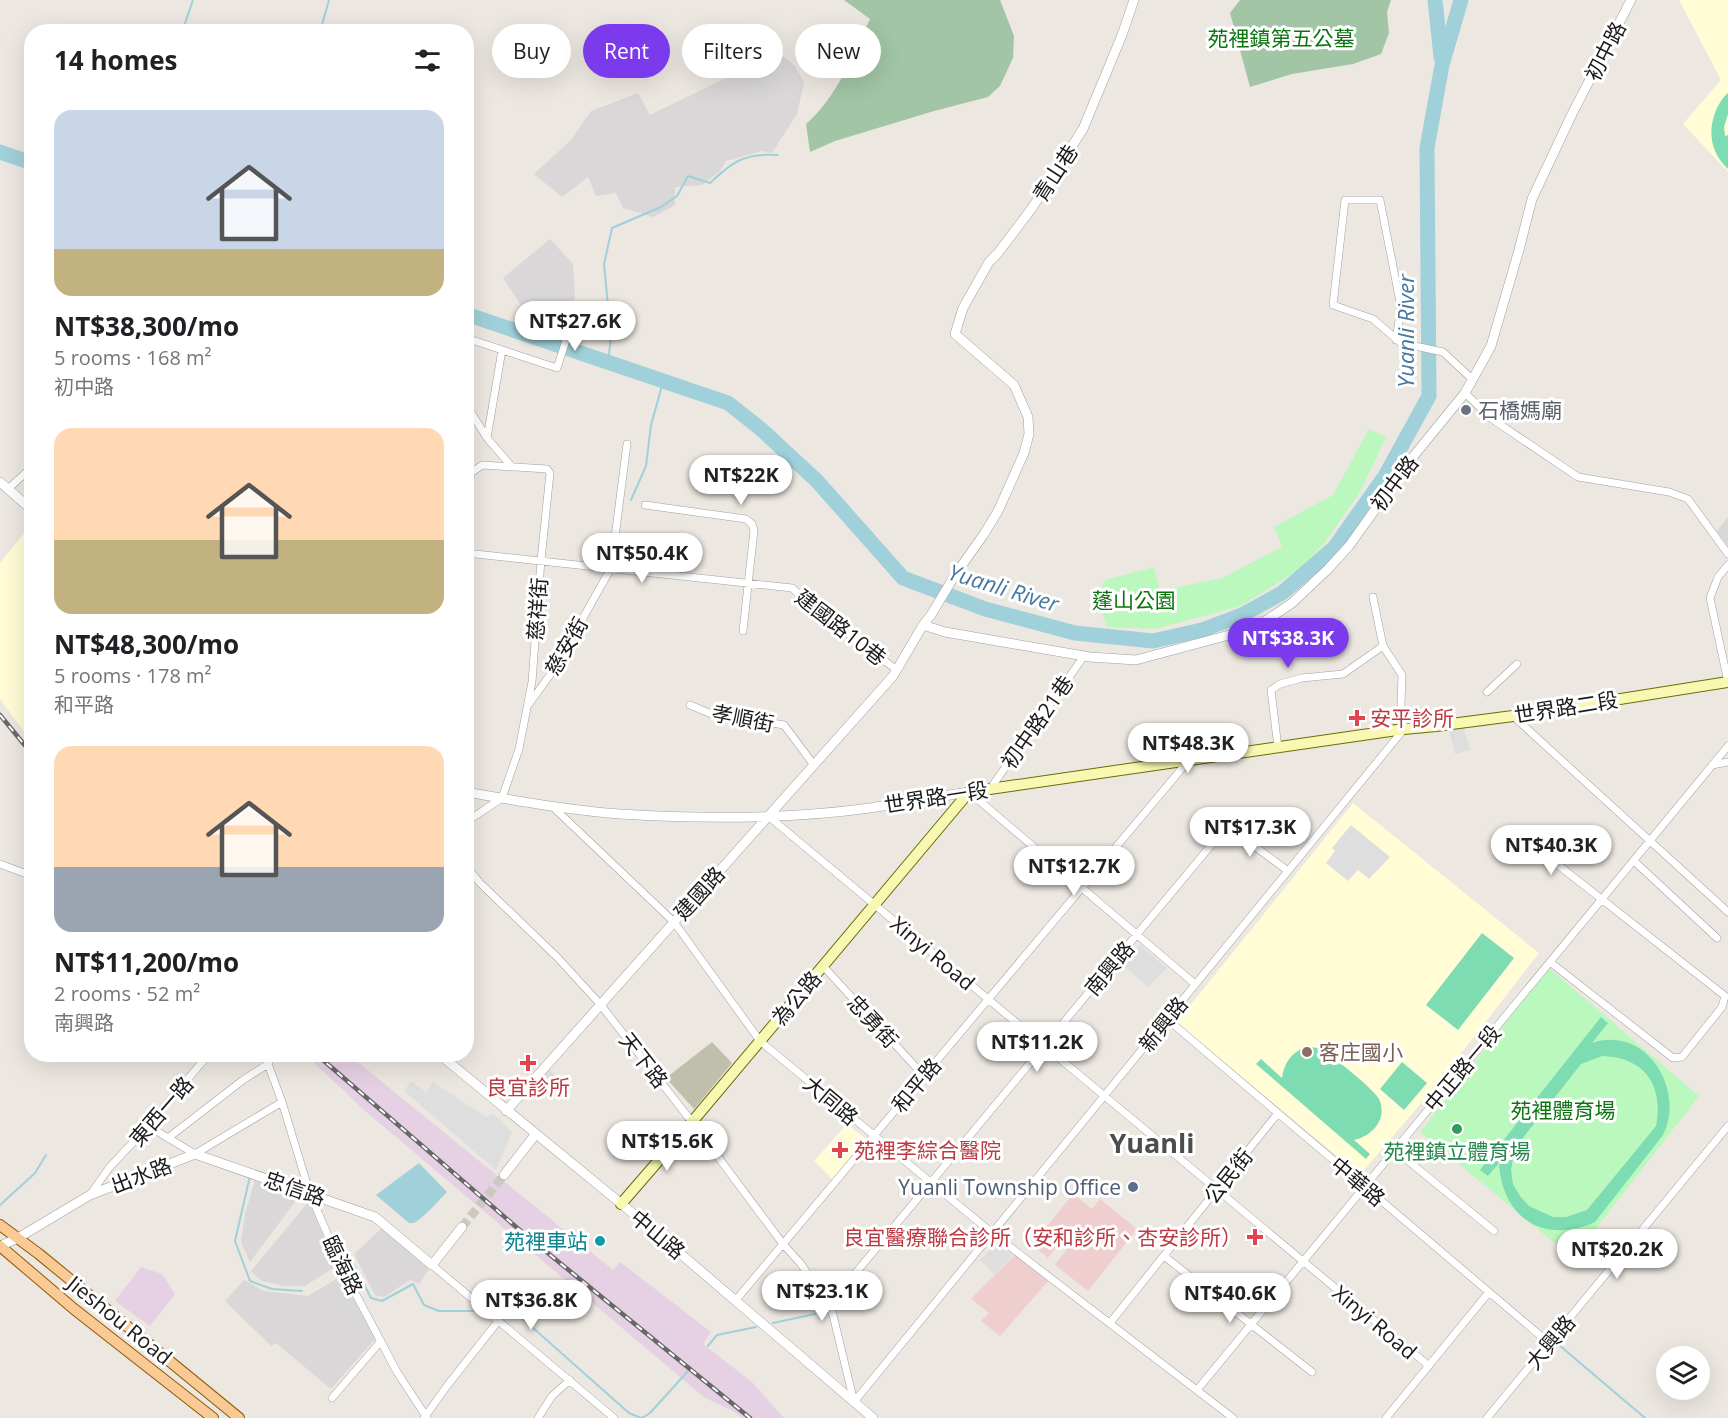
<!DOCTYPE html>
<meta charset="utf-8">
<style>
body{margin:0;font-family:"Open Sans","Noto Sans TC",sans-serif;background:#f2f2f2;color:#202124;height:100vh;display:flex;flex-direction:column;font-size:22px;white-space:nowrap}
*{box-sizing:border-box;margin:0}
p{font-size:20px;color:#757577}
.icon{flex:none;width:33px;height:33px;fill:none;stroke:currentColor;stroke-width:2;stroke-linecap:round;stroke-linejoin:round}
.map{position:relative;flex:1;overflow:hidden}
.side{position:absolute;left:24px;top:24px;width:450px;height:1038px;display:flex;flex-direction:column;background:#fff;border-radius:24px;box-shadow:0 6px 24px #0002}
.side>*{flex:none}
.hud{position:absolute;left:492px;top:24px;width:570px;height:54px;display:flex;gap:12px}
.buttons{position:absolute;left:1656px;top:1346px;display:grid;gap:12px}
.buttons a{display:grid;place-items:center;width:54px;height:54px;border-radius:50%;background:#fff;box-shadow:0 6px 24px #0002;font-size:30px}
.price{position:absolute;translate:-50% -51px;padding:0 14px;border-radius:21px;background:#fff;color:#222;font-size:20px;line-height:39px;filter:drop-shadow(0 2px 3px #0008)}
.price::after{content:'';position:absolute;left:50%;top:36px;width:18px;height:14px;margin-left:-9px;background:inherit;clip-path:polygon(0 0,100% 0,50% 100%)}
.price.selected{background:#7c3aed;color:#fff}
ul{padding:0;list-style:none}
li{display:grid;align-content:center;gap:12px;height:318px;padding:0 30px}
li span{display:grid;place-items:center;height:186px;border-radius:18px;color:#555}
li>.icon{margin-inline-start:auto}
span .icon{width:108px;height:108px;fill:#fffc;stroke-width:1}
li b{font-size:26px}
h2{display:flex;justify-content:space-between;align-items:center;height:72px;padding:0 30px;font-size:26px}
.tag{padding:0 21px;border-radius:27px;background:#fff;box-shadow:0 6px 24px #0002;font-size:21px;line-height:54px}
.tag.selected{background:#7c3aed;color:#fff}
.map>svg:first-child{display:block}
.residential{fill:#d9d7d7}
.commercial{fill:#eecece}
.industrial{fill:#e5d1e3}
.education{fill:#fffcd6}
.construction{fill:#c0bfac}
.cemetery{fill:#a1c5a5}
.park{fill:#bbf8bd}
.pitch{fill:#7ddcb2;fill-rule:evenodd}
.parking{fill:#dedede}
.water{fill:#a0d0da}
.lines{fill:none;stroke-linecap:round;stroke-linejoin:round}
.stream{stroke:#a0d0da;stroke-width:2}
.river{stroke:#a0d0da;stroke-width:15}
.tertiary-tunnel{stroke:#ccc8c2;stroke-width:9;stroke-dasharray:9 4.5;stroke-linecap:butt}
.minor-casing{stroke:#a1a1a1;stroke-width:8}
.tertiary-casing{stroke:#a1a1a1;stroke-width:10}
.secondary-casing{stroke:#686d06;stroke-width:12}
.primary-casing{stroke:#8f5901;stroke-width:12}
.minor{stroke:#fff;stroke-width:7}
.tertiary{stroke:#fff;stroke-width:9}
.secondary{stroke:#f8f8b2;stroke-width:10}
.primary{stroke:#faca96;stroke-width:10}
.rail-casing{stroke:#686868;stroke-width:4.5}
.rail{stroke:#fff;stroke-width:2;stroke-dasharray:7;stroke-linecap:butt}
.worship-dot{fill:#6b7280;stroke:#fff;stroke-width:2}
.health-dot{fill:#e0444e;stroke:#fff;stroke-width:2}
.education-dot{fill:#8d6e63;stroke:#fff;stroke-width:2}
.leisure-dot{fill:#2e9e5b;stroke:#fff;stroke-width:2}
.service-dot{fill:#5c6f8a;stroke:#fff;stroke-width:2}
.culture-dot{fill:#0f9aa8;stroke:#fff;stroke-width:2}
.labels{text-anchor:middle;dominant-baseline:central;stroke-width:6;stroke-linejoin:round;paint-order:stroke}
.park-label{font-size:21px;fill:#0c750f;stroke:#fff}
.street-label{font-size:21px;fill:#1a1a1a;stroke:#fff}
.worship-label{font-size:21px;fill:#5b616d;stroke:#fff;text-anchor:start}
.health-label{font-size:21px;fill:#be3a42;stroke:#fff;text-anchor:start}
.education-label{font-size:21px;fill:#785e54;stroke:#fff;text-anchor:start}
.leisure-label{font-size:21px;fill:#27864d;stroke:#fff}
.service-label{font-size:21px;fill:#4e5e75;stroke:#fff;text-anchor:end}
.culture-label{font-size:21px;fill:#0d838f;stroke:#fff;text-anchor:end}
.water-label{font-size:22px;font-style:italic;fill:#4678a0;stroke:#fff}
.district-label{font-size:27px;font-weight:bold;fill:#4d4d4d;stroke:#fff}
</style>
<div class="map">
<svg width="1728" height="1418" viewBox="0 0 1728 1418">
<rect width="100%" height="100%" fill="#ece7e0"/>
<path class="residential" d="M738,45l39,7 17,13 10,17 -7,32 -25,39 -10,-2 -36,10 -6,10 -18,14 -27,2v18l-22,12 -30,-9 -7,-15 -20,3 -8,-19 -26,20 -28,-23 37,-34 20,-29 47,-18 12,22 90,-44z
M550,239l23,25 2,34 -8,17 -46,-10 -18,-27z
M1728,517v29l-11,-15z
M255,1180l45,15 -50,67 -9,-20 4,-28z
M309,1201l27,65 -31,20h-21l-22,-5 -11,-10z
M382,1228l47,41 -10,15 -9,-4 -26,17 -9,-2 -21,-41z
M343,1275l32,64 -44,50 -55,-46 -5,3 -46,-45 19,-21 20,11 44,5z"/>
<path class="commercial" d="M1073,1194l19,15 8,-10 37,30 -49,62 -33,-26 17,-23 -7,-6 -17,22 -16,-13z
M1015,1255l33,26 -48,55 -19,-15 8,-8 -18,-14z"/>
<path class="industrial" d="M306,1055h43l264,215 7,-8 91,70 -8,12 50,39 31,35h-42l-7,-6 -30,-14 -341,-288z
M141,1267l21,7 13,20 -25,32 -35,-25z"/>
<path class="education" d="M1679,0h49v172l-45,-48 38,-44z
M31,525h1l-1,216 -31,-42v-136z
M1353,803l186,150 -100,129 -79,93 -184,-152z
M847,1124l19,15 -33,41 -19,-19z"/>
<path class="construction" d="M712,1042l20,21 -38,46 -28,-31z"/>
<path class="cemetery" d="M844,0h156l14,36 -1,22 -13,28 -12,11 -54,14 -99,30 -25,11 -4,-28c31,-27 47,-69 64,-105z
M1240,0h151l-4,12 2,21 -8,21 -28,10 -61,10 -42,13 -20,-74z"/>
<path class="park" d="M1369,429l17,8 -26,55 -37,53 -22,23 -60,38 -86,23 -48,-2 -10,-30 8,-17 49,-13 6,24 62,-13 60,-31 -8,-20 59,-32z
M1549,968l150,128 -126,162 -153,-126z"/>
<path class="pitch" d="M1728,93v21l-4,13 1,9 3,-1v34c-18,-17 -21,-39 -11,-61 3,-6 6,-11 11,-15z
M1482,933l32,25 -56,72 -32,-25z
M1601,1017l7,6 -16,20c54,-19 94,47 71,92l-68,87c-51,23 -93,-4 -96,-59l-11,13 -8,-6zM1602,1056c43,1 62,30 54,70l-69,84 -21,7h-13l-24,-11 -9,-10 -7,-12 -2,-14 4,-22 66,-84z
M1305,1047c6,0 12,0 18,3 9,6 52,40 56,49 9,19 -6,37 -25,41l16,14 -4,5 -110,-95 5,-5 21,19c2,-15 9,-25 23,-31z
M1402,1062l25,21 -23,27 -24,-21z"/>
<path class="parking" d="M1463,726l7,24 -15,4 -6,-24z
M1351,825l39,32 -21,22 -11,-9 -10,11 -22,-18 9,-12 -3,-3z
M1140,945l27,23 -19,19 -26,-23z
M547,1067l14,14 -1,2 5,6 -3,2 2,2 -11,3 -17,-16z
M411,1081l15,11 7,-10 53,35 7,-4 19,19 -16,38 -92,-79z
M998,1242l14,14 -17,19 -15,-15z"/>
<path class="water" d="M419,1163l28,29c-11,11 -20,23 -33,31h-5l-33,-28z"/>
<g class="lines">
<path class="stream" d="M182,32l11,-32
M320,32l9,-32
M608,363l3,-26 -7,-73 8,-36 49,-21 16,-11 11,-20 22,7c23,-22 35,-30 68,-28
M631,500l15,-34 5,-41 12,-43
M250,1176l-15,65 15,40 22,8 30,2
M0,1205l35,-32 11,-18
M353,1263l18,35 11,3 31,-17 11,21 15,6h34
M506,1304l123,109 12,5
M773,1323l42,-9
M1559,1345l86,73
M708,1346l9,-11 39,-8
M642,1418l8,-5 39,-43"/>
<path class="river" d="M1435,0l6,57
M0,152l32,11
M466,314l262,89 34,27 55,51 86,97 82,31 90,24 78,8 49,-11 40,-15 40,-22 52,-45 51,-72 44,-80 -2,-248 15,-83 19,-65"/>
<path class="tertiary-tunnel" d="M462,1227l42,-52"/>
<defs>
<path id="minor" d="M466,338l91,30 13,-40
M1396,340l5,-33 -21,-107h-35l-12,105 40,14 28,24 42,9 29,27
M1465,393l27,26 86,58 91,15 19,7 40,55
M466,409h3l18,29 25,29
M487,438l15,-88
M8,489l24,-22
M466,503l5,-30 11,-8 65,4 3,4 -9,87 -9,122 -13,67 -17,49 -36,24
M645,505l101,14 6,5 2,6 -11,101
M466,553l326,35 33,29 72,53
M1728,565l-10,12 -8,21 18,84
M1487,692l30,-28
M529,704l26,-36 56,-100 16,-124
M690,705l31,13 39,3 24,4 30,40
M1513,716l215,196
M1278,748l-7,-58 9,-6 22,-6 41,-4 40,-28
M1712,765l16,-3
M990,789l94,-133
M969,792l226,192
M554,808l120,114 86,119 232,192 241,185
M768,816l661,550
M1516,832l209,164 -3,11 -40,50 -9,1 -123,-96
M1634,861l83,77
M0,864l32,12
M466,866l14,17 77,74 43,47 92,118 91,122 18,20 28,41 4,10 21,87
M823,966l101,110
M1167,1019l382,324
M272,1054l-4,10 14,38 28,92 33,76 54,102 30,46
M148,1126l47,28 87,-52
M168,1138l75,-58 25,-16
M1395,1150l99,81
M90,1195l19,-27 39,-42 61,-72
M1164,1256l148,116
M432,1265l182,153
M736,1300l453,-540
M829,1305l398,-479 61,45
M1110,1323l168,-210
M1197,1390l531,-644
M332,1398l49,-57
M854,1402l550,-673 -3,-25 1,-29 -19,-29 -10,-49
M424,1418l23,-32 52,-66
M538,1418l14,-22 18,-16
M1386,1418l103,-126
M1487,1418l241,-292"/>
<path id="tertiary" d="M0,482l32,28
M923,625l22,7 145,25 46,3 119,-32 37,-25 36,-34 21,-23 63,-88 53,-65 26,-47 28,-96 13,-51 40,-85 59,-114
M466,792c52,9 102,18 154,22 80,5 170,5 250,-6 33,-5 66,-11 99,-16
M439,1054l202,166 232,198
M506,1111l387,-435 30,-51 8,-10 24,-40 29,-41 14,-23 26,-58 5,-19 -1,-17 -14,-32 -59,-51 8,-26 26,-46 9,-9 34,-45 51,-79 39,-94 12,-35
M504,1175l31,-40
M0,1246l18,-8 72,-43 105,-41 180,63 57,48 30,-38"/>
<path id="secondary" d="M621,1204l71,-82 277,-330 435,-63 32,-3 77,-10 215,-34"/>
<path id="primary" d="M0,1225l39,29 200,164
M0,1246l74,63 139,109"/>
</defs>
<use href="#minor" class="minor-casing"/>
<use href="#tertiary" class="tertiary-casing"/>
<use href="#secondary" class="secondary-casing"/>
<use href="#primary" class="primary-casing"/>
<use href="#minor" class="minor"/>
<use href="#tertiary" class="tertiary"/>
<use href="#secondary" class="secondary"/>
<use href="#primary" class="primary"/>
<defs>
<path id="rail" d="M0,715l32,39
M316,1054l206,178 228,186"/>
</defs>
<use href="#rail" class="rail-casing"/>
<use href="#rail" class="rail"/>
</g>
<circle class="worship-dot" cx="1466" cy="410" r="6"/>
<g class="health-dot">
<path d="M1354 709h6v6h6v6h-6v6h-6v-6h-6v-6h6z"/>
<path d="M525 1054h6v6h6v6h-6v6h-6v-6h-6v-6h6z"/>
<path d="M837 1141h6v6h6v6h-6v6h-6v-6h-6v-6h6z"/>
<path d="M1252 1228h6v6h6v6h-6v6h-6v-6h-6v-6h6z"/>
</g>
<circle class="education-dot" cx="1307" cy="1052" r="6"/>
<circle class="leisure-dot" cx="1457" cy="1129" r="6"/>
<circle class="service-dot" cx="1133" cy="1187" r="6"/>
<circle class="culture-dot" cx="600" cy="1241" r="6"/>
<g class="labels">
<g class="park-label">
<text x="1281" y="38">苑裡鎮第五公墓</text>
<text x="1134" y="600">蓬山公園</text>
<text x="1563" y="1110">苑裡體育場</text>
</g>
<g class="street-label">
<text transform="translate(1605 51) rotate(-63)">初中路</text>
<text transform="translate(1055 173) rotate(-57)">青山巷</text>
<text transform="translate(1394 483) rotate(-53)">初中路</text>
<text transform="translate(537 609) rotate(-86)">慈祥街</text>
<text transform="translate(841 627) rotate(38)">建國路10巷</text>
<text transform="translate(566 646) rotate(-60)">慈安街</text>
<text transform="translate(1566 707) rotate(-9)">世界路二段</text>
<text transform="translate(743 718) rotate(11)">孝順街</text>
<text transform="translate(1037 722) rotate(-55)">初中路21巷</text>
<text transform="translate(936 797) rotate(-9)">世界路一段</text>
<text transform="translate(699 893) rotate(-48)">建國路</text>
<text transform="translate(933 953) rotate(40)">Xinyi Road</text>
<text transform="translate(1109 968) rotate(-50)">南興路</text>
<text transform="translate(796 998) rotate(-50)">為公路</text>
<text transform="translate(873 1021) rotate(47)">忠勇街</text>
<text transform="translate(1163 1024) rotate(-51)">新興路</text>
<text transform="translate(644 1060) rotate(52)">天下路</text>
<text transform="translate(1462 1068) rotate(-50)">中正路一段</text>
<text transform="translate(916 1085) rotate(-50)">和平路</text>
<text transform="translate(831 1100) rotate(40)">大同路</text>
<text transform="translate(161 1111) rotate(-49)">東西一路</text>
<text transform="translate(141 1175) rotate(-21)">出水路</text>
<text transform="translate(1228 1176) rotate(-51)">公民街</text>
<text transform="translate(1358 1181) rotate(40)">中華路</text>
<text transform="translate(295 1188) rotate(19)">忠信路</text>
<text transform="translate(658 1234) rotate(40)">中山路</text>
<text transform="translate(343 1265) rotate(64)">臨海路</text>
<text transform="translate(120 1320) rotate(39)">Jieshou Road</text>
<text transform="translate(1375 1322) rotate(40)">Xinyi Road</text>
<text transform="translate(1550 1342) rotate(-50)">大興路</text>
</g>
<g class="worship-label">
<text x="1478" y="410">石橋媽廟</text>
</g>
<g class="health-label">
<text x="1370" y="718">安平診所</text>
<text x="528" y="1087" text-anchor="middle">良宜診所</text>
<text x="854" y="1150">苑裡李綜合醫院</text>
<text x="1242" y="1237" text-anchor="end">良宜醫療聯合診所（安和診所、杏安診所）</text>
</g>
<g class="education-label">
<text x="1319" y="1052">客庄國小</text>
</g>
<g class="leisure-label">
<text x="1457" y="1151">苑裡鎮立體育場</text>
</g>
<g class="service-label">
<text x="1121" y="1187">Yuanli Township Office</text>
</g>
<g class="culture-label">
<text x="588" y="1241">苑裡車站</text>
</g>
<g class="water-label">
<text transform="translate(1405 331) rotate(-90)">Yuanli River</text>
<text transform="translate(1004 587) rotate(17)">Yuanli River</text>
</g>
<g class="district-label">
<text x="1152" y="1142">Yuanli</text>
</g>
</g>
</svg>
<div class="buttons">
<a><svg class="icon" aria-label="layers" viewBox="0 0 24 24"><path d="M12 4l9 5-9 5-9-5zM3 14l9 5 9-5"/></svg></a>
</div>
<b class="price" style="left:575px;top:352px">NT$27.6K</b>
<b class="price" style="left:741px;top:506px">NT$22K</b>
<b class="price" style="left:642px;top:584px">NT$50.4K</b>
<b class="price selected" style="left:1288px;top:669px">NT$38.3K</b>
<b class="price" style="left:1188px;top:774px">NT$48.3K</b>
<b class="price" style="left:1250px;top:858px">NT$17.3K</b>
<b class="price" style="left:1551px;top:876px">NT$40.3K</b>
<b class="price" style="left:1074px;top:897px">NT$12.7K</b>
<b class="price" style="left:1037px;top:1073px">NT$11.2K</b>
<b class="price" style="left:667px;top:1172px">NT$15.6K</b>
<b class="price" style="left:1617px;top:1280px">NT$20.2K</b>
<b class="price" style="left:822px;top:1322px">NT$23.1K</b>
<b class="price" style="left:1230px;top:1324px">NT$40.6K</b>
<b class="price" style="left:531px;top:1331px">NT$36.8K</b>
<div class="hud">
<a class="tag">Buy</a>
<a class="tag selected">Rent</a>
<a class="tag">Filters</a>
<a class="tag">New</a>
</div>
<section class="side">
<h2>14 homes<svg class="icon" aria-label="filters" viewBox="0 0 24 24"><path d="M4 7h16M4 17h16"/><circle cx="9" cy="7" r="2"/><circle cx="15" cy="17" r="2"/></svg></h2>
<ul>
<li><span style="background:linear-gradient(#c9d6e8 75%,#c2b280 0)"><svg class="icon" aria-label="home" viewBox="0 0 24 24"><path d="M3 11l9-7 9 7M6 9v11h12V9"/></svg></span><div><b>NT$38,300/mo</b><p>5 rooms · 168 m²</p><p>初中路</p></div></li>
<li><span style="background:linear-gradient(#ffd9b3 60%,#c2b280 0)"><svg class="icon" aria-label="home" viewBox="0 0 24 24"><path d="M3 11l9-7 9 7M6 9v11h12V9"/></svg></span><div><b>NT$48,300/mo</b><p>5 rooms · 178 m²</p><p>和平路</p></div></li>
<li><span style="background:linear-gradient(#ffd9b3 65%,#9aa5b1 0)"><svg class="icon" aria-label="home" viewBox="0 0 24 24"><path d="M3 11l9-7 9 7M6 9v11h12V9"/></svg></span><div><b>NT$11,200/mo</b><p>2 rooms · 52 m²</p><p>南興路</p></div></li>
</ul>
</section>
</div>
